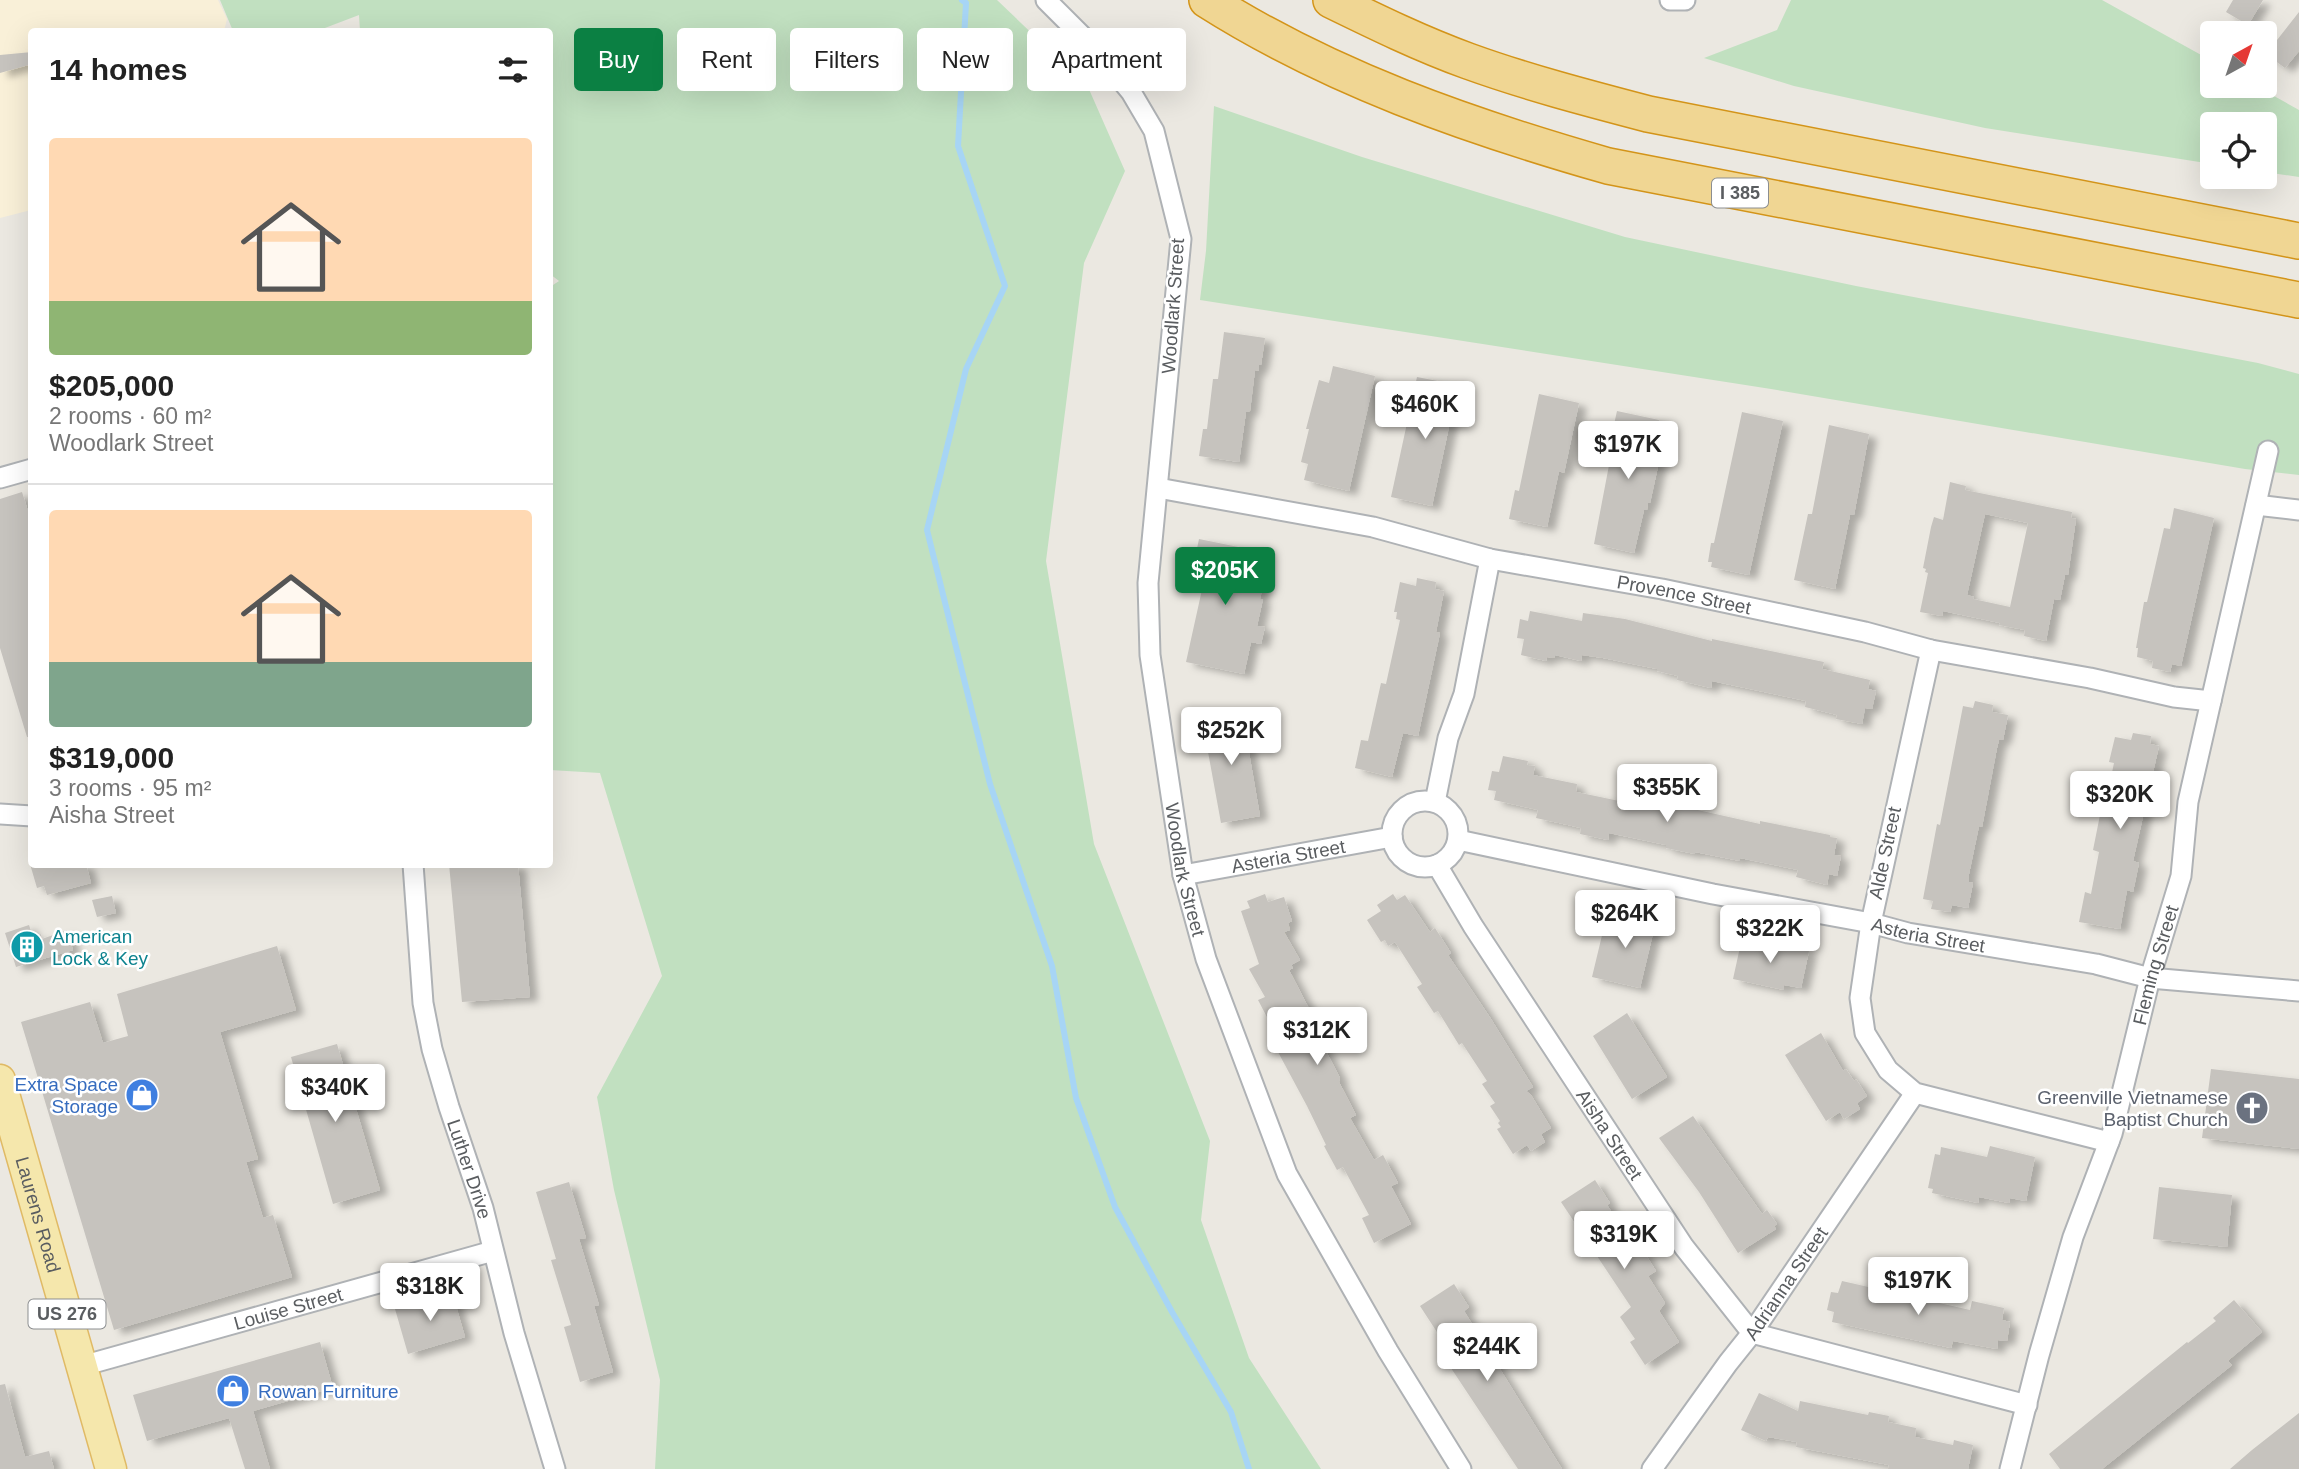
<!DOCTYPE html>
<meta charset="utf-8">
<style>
body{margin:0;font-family:Helvetica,sans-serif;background:#f2f2f2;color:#222;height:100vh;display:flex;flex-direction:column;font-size:26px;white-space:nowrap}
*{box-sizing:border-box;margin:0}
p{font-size:23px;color:#767676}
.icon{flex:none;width:38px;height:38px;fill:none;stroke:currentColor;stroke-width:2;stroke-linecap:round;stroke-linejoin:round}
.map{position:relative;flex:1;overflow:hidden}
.panel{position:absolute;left:28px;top:28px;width:525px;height:840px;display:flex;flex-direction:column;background:#fff;border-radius:7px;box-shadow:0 7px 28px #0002}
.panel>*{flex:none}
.top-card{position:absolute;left:574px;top:28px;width:665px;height:63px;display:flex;gap:14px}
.needle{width:46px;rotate:40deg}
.tools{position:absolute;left:2200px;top:21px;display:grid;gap:14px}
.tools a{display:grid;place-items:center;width:77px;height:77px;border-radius:7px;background:#fff;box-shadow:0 7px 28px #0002;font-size:35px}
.price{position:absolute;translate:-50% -60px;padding:0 16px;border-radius:7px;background:#fff;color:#222;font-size:23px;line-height:46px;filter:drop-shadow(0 2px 4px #0008)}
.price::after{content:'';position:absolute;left:50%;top:42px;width:21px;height:16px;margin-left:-10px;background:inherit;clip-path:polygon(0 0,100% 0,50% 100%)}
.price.selected{background:#0b8043;color:#fff}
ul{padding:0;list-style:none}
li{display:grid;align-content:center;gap:14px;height:371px;padding:0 21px}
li+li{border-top:2px solid #e0e0e0}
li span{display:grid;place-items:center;height:217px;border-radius:7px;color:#555}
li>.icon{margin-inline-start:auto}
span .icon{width:126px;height:126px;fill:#fffc;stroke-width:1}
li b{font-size:30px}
h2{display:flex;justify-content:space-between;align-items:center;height:84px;padding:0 21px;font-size:30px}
.chip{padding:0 24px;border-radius:7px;background:#fff;box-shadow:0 7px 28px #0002;font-size:24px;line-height:63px}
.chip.selected{background:#0b8043;color:#fff}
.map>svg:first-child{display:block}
.commercial{fill:#f9f0d8}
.green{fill:#c1e0c0}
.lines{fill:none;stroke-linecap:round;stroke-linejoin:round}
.stream{stroke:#a7d5f5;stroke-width:6}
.building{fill:#c6c3be;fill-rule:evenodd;filter:url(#shadow)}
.street-casing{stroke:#afb2b5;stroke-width:23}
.primary-casing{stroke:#e0ba65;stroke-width:33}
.highway-casing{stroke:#d39419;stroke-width:38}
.street{stroke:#fff;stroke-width:19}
.primary{stroke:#f5e7ac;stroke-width:30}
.highway{stroke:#f0d693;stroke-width:35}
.labels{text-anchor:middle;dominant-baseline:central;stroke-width:5;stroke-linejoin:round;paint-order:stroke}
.shield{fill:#fff;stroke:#8c8e90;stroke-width:2}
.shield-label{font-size:18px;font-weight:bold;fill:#5a5d60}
.street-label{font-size:19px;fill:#5a5d60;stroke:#fff}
.culture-label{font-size:19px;fill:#0d838f;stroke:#fff;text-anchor:start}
.shop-label{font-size:19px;fill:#366cbe;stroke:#fff;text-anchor:end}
.worship-label{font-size:19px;fill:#5b616d;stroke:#fff;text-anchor:end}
</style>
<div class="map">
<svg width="2299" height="1469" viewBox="0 0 2299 1469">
<defs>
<filter id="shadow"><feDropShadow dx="8" dy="4.5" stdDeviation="3.5" flood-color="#0004"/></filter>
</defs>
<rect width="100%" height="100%" fill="#ebe8e1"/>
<path class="commercial" d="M0,0h218l9,19 -3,12 -192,1 -1,178 -31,8z"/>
<path class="green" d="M220,0h777l91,87 37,84 -41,92 -38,298 48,283 116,297 -9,79 48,138 72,111h-666l5,-89 -46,-190 -17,-93 65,-121 -62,-203 -50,-3v-483l9,-6 -9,-7v-242l-190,-1 -1,-16 -42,16h-84z
M1791,0h311l110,61v25h44l43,24v67l-34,-5 -1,-48h-52v40l-227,-36 -191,-42 -90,-28 73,-28z
M1214,106l148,51 263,80 231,49 402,77 41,11v101l-54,-6 -474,-80 -571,-89 6,-49z"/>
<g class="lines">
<path class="stream" d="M962,0l4,3 -8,143 47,140 -39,83 -39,161 63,254 62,182 24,132 39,109 57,105 59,100 18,57"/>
</g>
<path class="building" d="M2233,0h30l-15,25 -22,-13z
M2299,12v39l-14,17 -19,-14z
M32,52v12l-32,9v-18z
M1224,332l41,6 -4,27h-2v6l-4,-1 -5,41 -4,1 -7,50 -40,-6 4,-27h4l6,-50h5z
M1333,366l42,10 -26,115 -45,-11 4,-16 -7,-2 8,-33h-3l13,-49 10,3z
M1417,377l41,8 -26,121 -41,-9z
M1539,394l40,9 -15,70 -5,-2 -12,56 -38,-8 6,-29 4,1z
M1617,411l42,9 -4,20 4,1 -4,20 4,1 -9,41h-2l-1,7h-3l-10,43 -40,-9 20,-105 -3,-1z
M1742,412l41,9 -34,154 -38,-8 1,-5h-4l3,-19h3z
M1829,425l40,9 -15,81h-4l-15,74 -41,-9 14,-66h4z
M1950,482l16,4 -1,4 107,22 -1,6 5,1 -8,56h-3l-5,25 -6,-1 -8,42 -22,-5 1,-6 -26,-5 1,-2 -57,-12 -1,5 -22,-4 8,-39 -3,-1 1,-3 -3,-1 8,-41 3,-10 9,3zM1985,514l43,9 -18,84 -37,-8 1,-2 -7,-2z
M22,492l10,32v213h-5l-27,-89v-149z
M2174,508l40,10 -33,148 -9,-2 -2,8 -18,-4 1,-7 -16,-4 1,-9h-2l8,-46h3l17,-74 6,1z
M1199,539l59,12 -7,32 12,2 -3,14h3l-6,27 8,1 -4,17 -10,-2 -7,32 -58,-12 17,-77 -13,-3z
M1417,578l19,4 -1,7 9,2 -8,41 4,1 -22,103 -15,-3 -11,44 -37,-9 6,-28 7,1 13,-58 5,1 14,-64 -4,-1 1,-7h-3l6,-30 16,4z
M1530,611l52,10 1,-8 42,6 87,22v-2l112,23 -2,7 48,11 -2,9 8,2 -4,18 -7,-1 -3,16 -26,-5 1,-4 -32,-8 1,-6 -94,-20 -1,7 -34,-8 1,-4 -21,-5v-2l-54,-11 -21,-3 -1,6 -26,-6 -1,3 -7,-1 -1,4 -25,-6 3,-16 -7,-1 3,-19 8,2z
M1975,701l18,4 -1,7 16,3 -5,25h-4l-2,8 -15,79 -3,-1 -10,48v8l4,1 -5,25 -16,-3 -2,7 -19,-3 2,-8 -10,-2 14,-75 3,1 23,-119 10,2z
M1242,712l18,104 -39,7 -19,-104z
M2133,733l18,3 -1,8 9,2 -26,115 6,2 -6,29 -6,-2 -7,39 -41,-7 6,-30 6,2 8,-42 -6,-2 10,-50 3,1 8,-38 -5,-1 6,-25 16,3z
M1503,756l25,5 -1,4 8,1 -2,9 44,9 -1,8 53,11 2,-8 129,29v-3l70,14v2l7,1 -3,17 7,1 -4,20 -8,-2 -2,11 -31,-8 2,-7 -58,-12v3l-45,-9v2l-29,-6v-3l-57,-12 -1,7 -28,-6 1,-6 -45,-10 2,-8 -44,-10 2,-9 -8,-1 4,-19 7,1z
M30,864h56l5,19 -44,12 -3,-9 -7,2z
M449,864h69l12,133 -68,5z
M1265,894l3,8 16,-5 8,24 -4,2 2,7 -6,2 16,28 -9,5 2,3 -4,2 29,56 -4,2 26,50 -1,4 17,33 -6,3 24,42 9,-5 15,28 -7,3 20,38 -37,19 -12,-25 7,-3 -26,-48 -6,3 -13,-24 2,-1 -19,-39 -36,-67 6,-3 -19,-36 7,-3 -16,-28 10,-5 -18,-53 9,-3 -3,-7z
M1393,894l4,6 8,-5 25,37 5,-4 16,25 -3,2 43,64 42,68 -7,4 5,4 20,33 -10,6 4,8 -14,9 -4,-6 -14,9 -16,-25 4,-2 -3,-4 2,-2 -10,-15 5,-3 -13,-19 5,-3 -25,-38 -3,2 -21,-34 -4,2 -17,-26 5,-3 -27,-42 -7,4 -3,-6 -4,2 -14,-22 14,-9 -4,-6z
M112,896l4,17 -19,4 -5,-17z
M1615,911l41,10 -16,67 -48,-11 12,-50 7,1z
M29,925l4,12 8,-3 1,5 25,-9 6,20 -57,17 -11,-34z
M1742,938l67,13 -8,37 -17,-3v5l-51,-11z
M277,946l19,64 -76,22 38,127 -12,3 17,56 10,-3 19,62 -178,53 -93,-308 69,-20 13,41 25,-7 -11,-42z
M1627,1013l40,64 -35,22 -39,-63z
M1821,1033l22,38 3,-2 8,12 2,-2 11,17 -10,7 3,6 -16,10 -4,-7 -14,9 -41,-66z
M337,1044l43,146 -47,14 -42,-147z
M2211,1069l88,10v70l-97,-11z
M1693,1116l69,98 5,-4 10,14 -3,2 2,3 -38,24 -39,-61 -40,-54z
M1990,1146l45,11 -9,44 -16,-3 -1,5 -30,-6 -1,6 -46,-10 1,-4 -5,-1 7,-34 5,1 1,-8 46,10z
M1595,1180l15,23 -3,2 31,46 4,-2 14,22 -8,5 17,27 -6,8 20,31 -34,23 -15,-23 5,-3 -15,-22 11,-10 -70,-105z
M569,1182l17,56 -7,1 20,66 -5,1 19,66 -33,10 -16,-55 7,-2 -20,-65 5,-1 -20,-67z
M2159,1187l73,8 -5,52 -74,-8z
M1842,1281l53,12 1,-4 18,4 -1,4 57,13 2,-9 32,7 -2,12 8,2 -3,19 -9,-1 -1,9 -44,-8 -2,7 -119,-26 2,-10 -7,-2 4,-18 7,1z
M1454,1284l15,23 -5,4 98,158h-44l-77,-116 7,-4 -28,-43z
M452,1292l13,45 -57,17 -13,-45z
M2234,1300l28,32 -31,26 -3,3 4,4 -130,104h-42l-11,-15 138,-112 1,1 28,-22 -3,-3z
M320,1342l13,46 -80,23 17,58h-25l-16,-51 -82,23 -14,-46z
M5,1384l20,73 24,-6 5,18h-54v-84z
M1759,1393l39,18 2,-10 68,14 1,-3 20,4 -1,6 28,6 -1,9 38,8 1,-5 19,5 -5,24h-80l1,-4 -93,-18 1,-5 -29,-5 -2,4 -25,-11z
M2299,1413v56h-69l22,-19z"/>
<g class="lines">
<defs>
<g id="street">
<path id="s1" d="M1046,0l54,54 31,38 23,39 27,108 -33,344 2,72 33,220 23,84 81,215 101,177 73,118"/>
<path d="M1670,0h15"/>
<path d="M0,478l32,-9"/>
<path id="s2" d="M1158,488l215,39 117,32 172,30 203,43 66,18 159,28 84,19 37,4"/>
<path d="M2256,505l43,5"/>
<path d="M1931,650l-60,273 -11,75 5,35 23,37 27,23 194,49"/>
<circle cx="1425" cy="834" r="33"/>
<path d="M1435,802l13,-64 16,-44 26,-135"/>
<path d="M0,814l32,2"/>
<path id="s3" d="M1458,840l255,54 158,29 37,10 188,31 54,14 149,13"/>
<path id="s4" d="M413,864l10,139 9,46 17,58 34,101 31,125 41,136"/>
<path id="s5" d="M1437,865l36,61 211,321 68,86 275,72"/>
<path id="s6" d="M1183,875l209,-38"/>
<path id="s7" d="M82,1366l411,-115"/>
<path id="s8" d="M1652,1469l76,-106 24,-30 163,-240"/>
<path id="s9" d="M2010,1469l29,-114 34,-118 39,-103 38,-156 31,-102 7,-74 80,-351"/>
</g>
<g id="primary">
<path id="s10" d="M0,1080l111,389"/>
</g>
<path id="highway" d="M1207,0c123,78 261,126 401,166l691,134
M1331,0c45,22 90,44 137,61 58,21 119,37 180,53l651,127"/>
</defs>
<use href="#street" class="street-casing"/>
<use href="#primary" class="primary-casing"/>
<use href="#highway" class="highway-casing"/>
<use href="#street" class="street"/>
<use href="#primary" class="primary"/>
<use href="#highway" class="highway"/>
</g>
<defs>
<symbol id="building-disc" viewBox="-11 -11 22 22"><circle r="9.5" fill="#0f9aa8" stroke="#fff"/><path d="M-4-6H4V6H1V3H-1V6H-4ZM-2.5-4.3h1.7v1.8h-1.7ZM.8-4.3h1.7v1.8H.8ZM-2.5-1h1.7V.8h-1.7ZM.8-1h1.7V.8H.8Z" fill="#fff"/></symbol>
<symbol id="shop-disc" viewBox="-11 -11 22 22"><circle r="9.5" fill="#3f7fe0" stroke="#fff"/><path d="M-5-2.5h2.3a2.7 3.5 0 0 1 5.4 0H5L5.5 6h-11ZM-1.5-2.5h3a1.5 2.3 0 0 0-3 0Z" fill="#fff"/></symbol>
<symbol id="church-disc" viewBox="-11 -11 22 22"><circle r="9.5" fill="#6b7280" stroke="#fff"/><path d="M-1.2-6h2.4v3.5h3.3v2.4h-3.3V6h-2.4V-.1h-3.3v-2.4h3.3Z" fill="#fff"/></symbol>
</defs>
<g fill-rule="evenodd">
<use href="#building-disc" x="8" y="928" width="38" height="38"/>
<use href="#shop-disc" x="123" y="1076" width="38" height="38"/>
<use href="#church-disc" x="2233" y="1089" width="38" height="38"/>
<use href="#shop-disc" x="214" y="1372" width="38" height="38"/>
</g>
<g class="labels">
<g class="shield">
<rect x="1712" y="178.5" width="56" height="29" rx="5"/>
<rect x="28.5" y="1299.5" width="77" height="29" rx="5"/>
</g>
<g class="shield-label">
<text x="1740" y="193">I 385</text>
<text x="67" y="1314">US 276</text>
</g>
<g class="street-label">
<text transform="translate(1173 306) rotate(-86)">Woodlark Street</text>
<text stroke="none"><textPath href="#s2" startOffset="537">Provence Street</textPath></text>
<text transform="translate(1885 853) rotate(-78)">Alde Street</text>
<text stroke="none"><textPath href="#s6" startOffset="107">Asteria Street</textPath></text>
<text stroke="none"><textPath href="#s1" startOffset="917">Woodlark Street</textPath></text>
<text stroke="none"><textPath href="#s3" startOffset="480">Asteria Street</textPath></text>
<text stroke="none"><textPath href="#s9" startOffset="525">Fleming Street</textPath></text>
<text stroke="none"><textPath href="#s5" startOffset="320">Aisha Street</textPath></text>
<text stroke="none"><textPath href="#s4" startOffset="312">Luther Drive</textPath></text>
<text stroke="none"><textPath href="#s10" startOffset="140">Laurens Road</textPath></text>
<text stroke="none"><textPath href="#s8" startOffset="229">Adrianna Street</textPath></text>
<text stroke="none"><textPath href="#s7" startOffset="214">Louise Street</textPath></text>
</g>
<g class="culture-label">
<text x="52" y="936">American<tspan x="52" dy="22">Lock &amp; Key</tspan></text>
</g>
<g class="shop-label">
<text x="118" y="1084">Extra Space<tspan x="118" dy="22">Storage</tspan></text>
<text x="258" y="1391" text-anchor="start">Rowan Furniture</text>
</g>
<g class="worship-label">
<text x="2228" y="1097">Greenville Vietnamese<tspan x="2228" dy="22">Baptist Church</tspan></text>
</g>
</g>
</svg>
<div class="tools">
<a><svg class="needle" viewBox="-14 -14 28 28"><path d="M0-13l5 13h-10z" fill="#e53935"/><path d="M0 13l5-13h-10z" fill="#767676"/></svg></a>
<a><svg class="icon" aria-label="locate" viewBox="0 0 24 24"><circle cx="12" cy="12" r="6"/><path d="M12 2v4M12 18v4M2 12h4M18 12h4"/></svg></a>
</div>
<b class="price" style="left:1425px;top:441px">$460K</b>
<b class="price" style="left:1628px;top:481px">$197K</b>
<b class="price selected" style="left:1225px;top:607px">$205K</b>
<b class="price" style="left:1231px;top:767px">$252K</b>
<b class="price" style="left:1667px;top:824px">$355K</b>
<b class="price" style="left:2120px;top:831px">$320K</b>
<b class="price" style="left:1625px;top:950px">$264K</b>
<b class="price" style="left:1770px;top:965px">$322K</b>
<b class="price" style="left:1317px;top:1067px">$312K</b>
<b class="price" style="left:335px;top:1124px">$340K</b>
<b class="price" style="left:1624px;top:1271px">$319K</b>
<b class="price" style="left:1918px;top:1317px">$197K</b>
<b class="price" style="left:430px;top:1323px">$318K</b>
<b class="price" style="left:1487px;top:1383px">$244K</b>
<div class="top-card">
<a class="chip selected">Buy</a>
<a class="chip">Rent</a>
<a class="chip">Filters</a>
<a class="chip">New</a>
<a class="chip">Apartment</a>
</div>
<section class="panel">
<h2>14 homes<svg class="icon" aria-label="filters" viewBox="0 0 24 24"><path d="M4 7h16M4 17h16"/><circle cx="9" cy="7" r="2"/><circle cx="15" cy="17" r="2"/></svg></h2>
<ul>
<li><span style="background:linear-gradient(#ffd9b3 75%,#8fb573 0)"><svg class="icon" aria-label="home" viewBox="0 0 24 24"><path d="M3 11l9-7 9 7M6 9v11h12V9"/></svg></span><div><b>$205,000</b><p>2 rooms · 60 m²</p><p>Woodlark Street</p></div></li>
<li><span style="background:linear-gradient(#ffd9b3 70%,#7fa58c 0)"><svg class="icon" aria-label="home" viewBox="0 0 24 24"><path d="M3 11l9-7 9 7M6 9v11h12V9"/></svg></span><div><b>$319,000</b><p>3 rooms · 95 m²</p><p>Aisha Street</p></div></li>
</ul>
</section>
</div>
